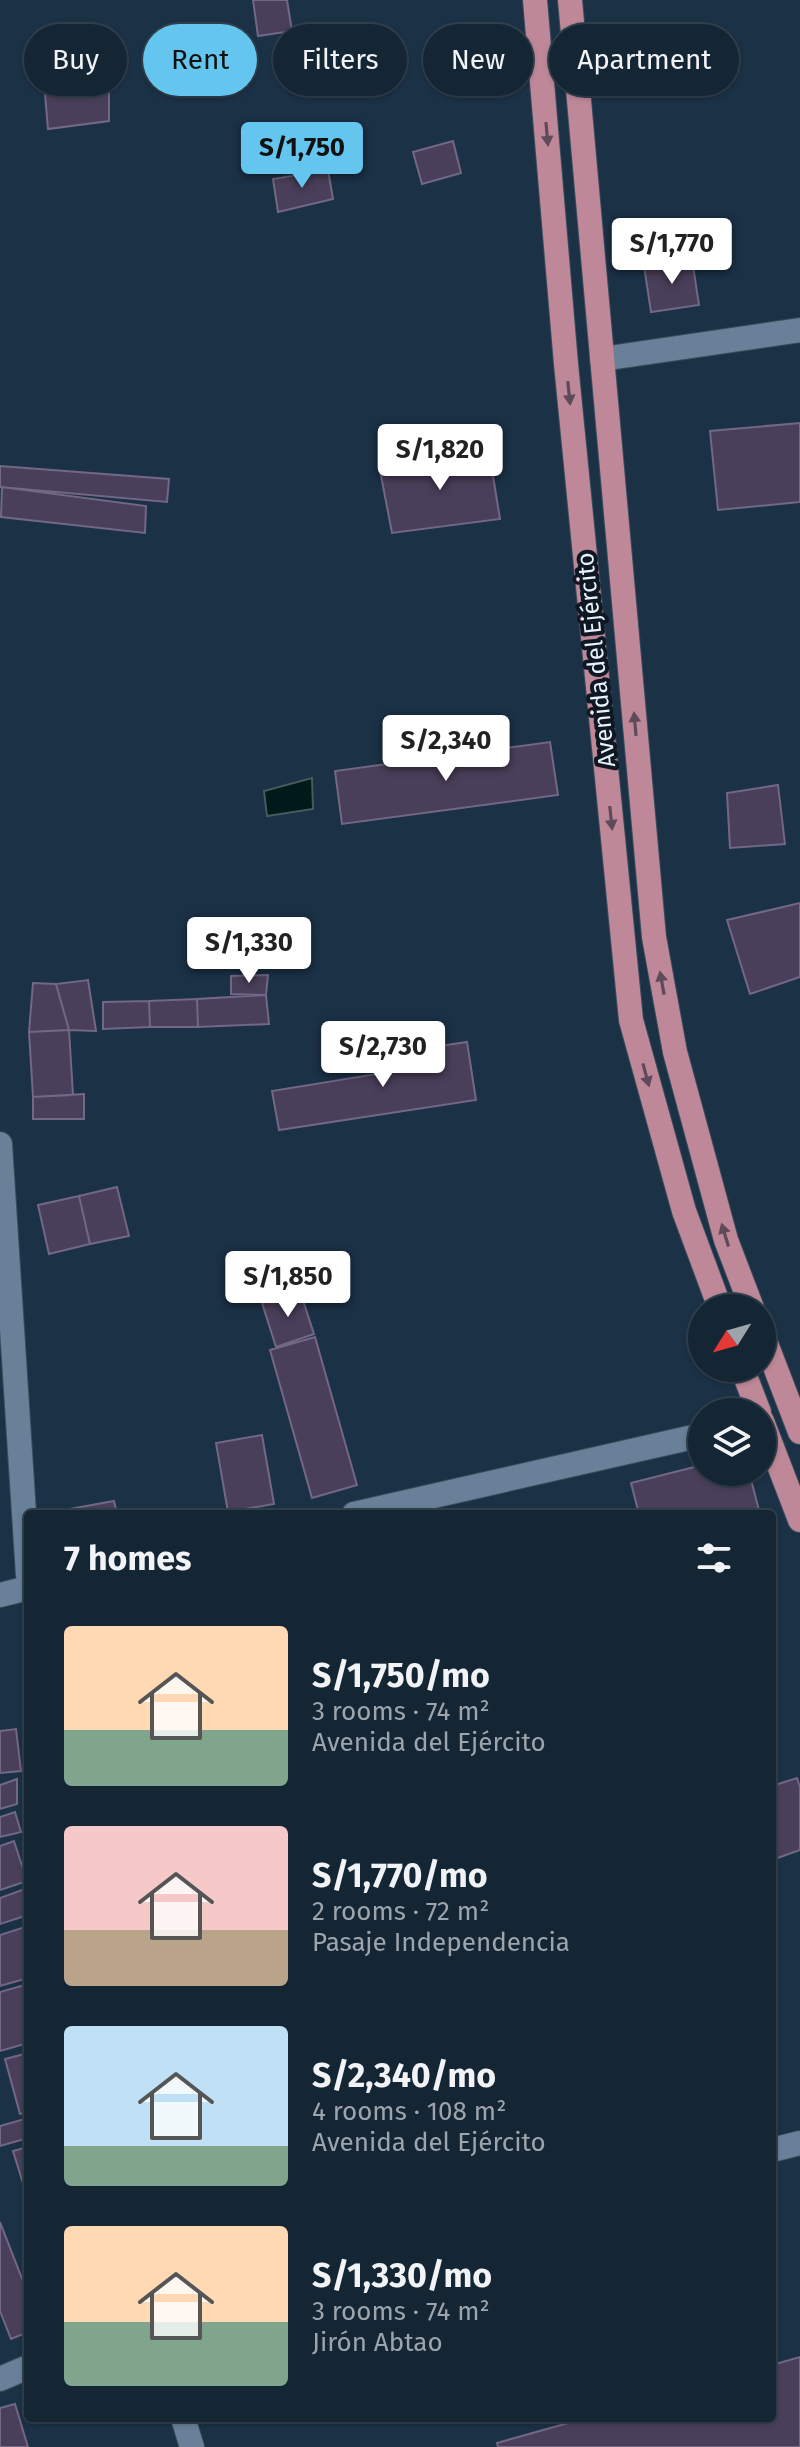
<!DOCTYPE html>
<meta charset="utf-8">
<style>
body{margin:0;font-family:"Fira Sans",sans-serif;background:#1d2d3c;color:#f1f3f6;height:100vh;display:flex;flex-direction:column;font-size:30px;white-space:nowrap}
*{box-sizing:border-box;margin:0}
p{font-size:26px;color:#9da5ac}
.icon{flex:none;width:44px;height:44px;fill:none;stroke:currentColor;stroke-width:2;stroke-linecap:round;stroke-linejoin:round}
.map{position:relative;flex:1;overflow:hidden}
.drawer{position:absolute;left:24px;top:1510px;width:752px;height:912px;display:flex;flex-direction:column;background:#142534;border-radius:8px;box-shadow:0 2px 6px #0004,0 0 0 2px #33424f}
.drawer>*{flex:none}
.top-card{position:absolute;left:24px;top:24px;width:752px;height:72px;display:flex;gap:16px}
.needle{width:52px;rotate:233deg}
.buttons{position:absolute;left:688px;top:1294px;display:grid;gap:16px}
.buttons a{display:grid;place-items:center;width:88px;height:88px;border-radius:50%;background:#142534;box-shadow:0 2px 6px #0004,0 0 0 2px #33424f;font-size:40px}
.price{position:absolute;translate:-50% -68px;padding:0 18px;border-radius:8px;background:#fff;color:#222;font-size:26px;line-height:52px;filter:drop-shadow(0 2px 4px #0008)}
.price::after{content:'';position:absolute;left:50%;top:48px;width:24px;height:18px;margin-left:-12px;background:inherit;clip-path:polygon(0 0,100% 0,50% 100%)}
.price.current{background:#64c5ee;color:#111}
ul{padding:0;list-style:none}
li{display:flex;align-items:center;gap:24px;height:200px;padding:0 40px}
li span{display:grid;place-items:center;flex:none;width:224px;height:160px;border-radius:8px;color:#555}
li>.icon{margin-inline-start:auto}
span .icon{width:96px;height:96px;fill:#fffc;stroke-width:1}
li b{font-size:34px}
h2{display:flex;justify-content:space-between;align-items:center;height:96px;padding:0 40px;font-size:34px}
.chip{padding:0 28px;border-radius:36px;background:#142534;box-shadow:0 2px 6px #0004,0 0 0 2px #33424f;font-size:28px;line-height:72px}
.chip.current{background:#64c5ee;color:#111}
.map>svg:first-child{display:block}
.water{fill:#02191a;stroke:#475a5e;stroke-width:2}
.building{fill:#4a3f5a;stroke:#726784;stroke-width:2}
.lines{fill:none;stroke-linecap:round;stroke-linejoin:round}
.minor-casing{stroke:#3a4d5d;stroke-width:26}
.major-casing{stroke:#3a4d5d;stroke-width:26}
.minor{stroke:#688198;stroke-width:24}
.major{stroke:#be8899;stroke-width:24}
.oneway{fill:#5e4a58}
.labels{text-anchor:middle;dominant-baseline:central;stroke-width:8;stroke-linejoin:round;paint-order:stroke}
.street-label{font-size:24px;fill:#e7f2fd;stroke:#0f1822}
</style>
<div class="map">
<svg width="800" height="2447" viewBox="0 0 800 2447">
<rect width="100%" height="100%" fill="#1b3146"/>
<path class="water" d="M312,778l1,31 -46,7 -3,-25z"/>
<path class="building" d="M253,0h34l5,31 -34,5z
M109,83v38l-61,8 -3,-35z
M453,141l8,32 -39,11 -9,-32z
M328,170l5,29 -55,13 -5,-33z
M692,259l7,46 -48,7 -7,-46z
M800,423v79l-82,8 -8,-79z
M489,451l11,68 -108,14 -13,-68z
M0,466l169,13 -2,23 -167,-15z
M2,487l144,19 -1,27 -144,-16z
M550,742l8,53 -216,29 -7,-53z
M778,785l7,59 -55,4 -3,-55z
M800,903v74l-50,17 -23,-74z
M268,975l-2,20 -35,-1v-18z
M88,980l8,51 -27,-1 -13,-46z
M33,983l23,1 13,46 -40,2z
M266,995l3,29 -71,3 -1,-28z
M197,999l1,28h-48l-1,-26z
M149,1001l1,26 -47,2v-27z
M69,1030l4,65 -40,2 -4,-65z
M467,1042l9,58 -197,30 -7,-39 111,-18 -3,-18z
M84,1094v25h-51v-22z
M117,1187l12,49 -39,8 -11,-48z
M79,1196l11,48 -41,10 -11,-49z
M300,1291l14,43 -38,13 -14,-44z
M315,1337l42,148 -45,13 -42,-148z
M262,1435l12,69 -46,8 -12,-69z
M702,1465v7h47l11,42h-121l-8,-31z
M114,1501l3,13h-52l-1,-4z
M16,1729l5,42 -21,2v-42z
M797,1778l3,9v63l-28,10v-74z
M17,1779v25l-17,5v-24z
M15,1812l6,20 -21,5v-20z
M14,1841l13,40 -27,9v-44z
M22,1890l6,16v9l-28,9v-26z
M28,1926v52l-28,8v-51z
M28,1984v59l-28,8v-59z
M28,2053v59l-8,2 -15,-55z
M28,2118v20l-28,8v-20z
M28,2147v46h-2l-13,-42z
M0,2222l28,72v38l-17,7 -11,-28z
M800,2357v90h-302l-1,-4 89,-25h186v-53z
M15,2404l13,43h-28v-39z"/>
<g class="lines">
<defs>
<path id="minor" d="M602,359l198,-29
M0,1144l28,431
M354,1514l348,-79
M0,1595l28,-7
M772,2150l28,-7
M0,2379l28,-12
M183,2418l9,29"/>
<path id="major" d="M535,0l31,364 65,656 53,191 36,97
M570,0l84,937 21,115 51,188 26,68
M762,1333l38,99
M742,1368l17,44
M762,1421l38,99"/>
</defs>
<use href="#minor" class="minor-casing"/>
<use href="#major" class="major-casing"/>
<use href="#minor" class="minor"/>
<use href="#major" class="major"/>
</g>
<defs><path id="oneway-solid" d="M-6-.8H1V-3.2L6.5 0L1 3.2V.8H-6Z" transform="scale(2)"/></defs>
<g class="oneway">
<use href="#oneway-solid" transform="translate(547 134) rotate(85)"/>
<use href="#oneway-solid" transform="translate(569 393) rotate(84)"/>
<use href="#oneway-solid" transform="translate(635 724) rotate(-95)"/>
<use href="#oneway-solid" transform="translate(611 818) rotate(84)"/>
<use href="#oneway-solid" transform="translate(662 983) rotate(-100)"/>
<use href="#oneway-solid" transform="translate(646 1075) rotate(75)"/>
<use href="#oneway-solid" transform="translate(725 1235) rotate(-107)"/>
</g>
<g class="labels">
<g class="street-label">
<text transform="translate(596 660) rotate(-96)">Avenida del Ejército</text>
</g>
</g>
</svg>
<div class="buttons">
<a><svg class="needle" viewBox="-14 -14 28 28"><path d="M0-13l5 13h-10z" fill="#e53935"/><path d="M0 13l5-13h-10z" fill="#9da5ac"/></svg></a>
<a><svg class="icon" aria-label="layers" viewBox="0 0 24 24"><path d="M12 4l9 5-9 5-9-5zM3 14l9 5 9-5"/></svg></a>
</div>
<b class="price current" style="left:302px;top:190px">S/1,750</b>
<b class="price" style="left:672px;top:286px">S/1,770</b>
<b class="price" style="left:440px;top:492px">S/1,820</b>
<b class="price" style="left:446px;top:783px">S/2,340</b>
<b class="price" style="left:249px;top:985px">S/1,330</b>
<b class="price" style="left:383px;top:1089px">S/2,730</b>
<b class="price" style="left:288px;top:1319px">S/1,850</b>
<div class="top-card">
<a class="chip">Buy</a>
<a class="chip current">Rent</a>
<a class="chip">Filters</a>
<a class="chip">New</a>
<a class="chip">Apartment</a>
</div>
<section class="drawer">
<h2>7 homes<svg class="icon" aria-label="filters" viewBox="0 0 24 24"><path d="M4 7h16M4 17h16"/><circle cx="9" cy="7" r="2"/><circle cx="15" cy="17" r="2"/></svg></h2>
<ul>
<li><span style="background:linear-gradient(#ffd9b3 65%,#7fa58c 0)"><svg class="icon" aria-label="home" viewBox="0 0 24 24"><path d="M3 11l9-7 9 7M6 9v11h12V9"/></svg></span><div><b>S/1,750/mo</b><p>3 rooms · 74 m²</p><p>Avenida del Ejército</p></div></li>
<li><span style="background:linear-gradient(#f6c9c9 65%,#b9a48a 0)"><svg class="icon" aria-label="home" viewBox="0 0 24 24"><path d="M3 11l9-7 9 7M6 9v11h12V9"/></svg></span><div><b>S/1,770/mo</b><p>2 rooms · 72 m²</p><p>Pasaje Independencia</p></div></li>
<li><span style="background:linear-gradient(#bfe0f5 75%,#7fa58c 0)"><svg class="icon" aria-label="home" viewBox="0 0 24 24"><path d="M3 11l9-7 9 7M6 9v11h12V9"/></svg></span><div><b>S/2,340/mo</b><p>4 rooms · 108 m²</p><p>Avenida del Ejército</p></div></li>
<li><span style="background:linear-gradient(#ffd9b3 60%,#7fa58c 0)"><svg class="icon" aria-label="home" viewBox="0 0 24 24"><path d="M3 11l9-7 9 7M6 9v11h12V9"/></svg></span><div><b>S/1,330/mo</b><p>3 rooms · 74 m²</p><p>Jirón Abtao</p></div></li>
</ul>
</section>
</div>
